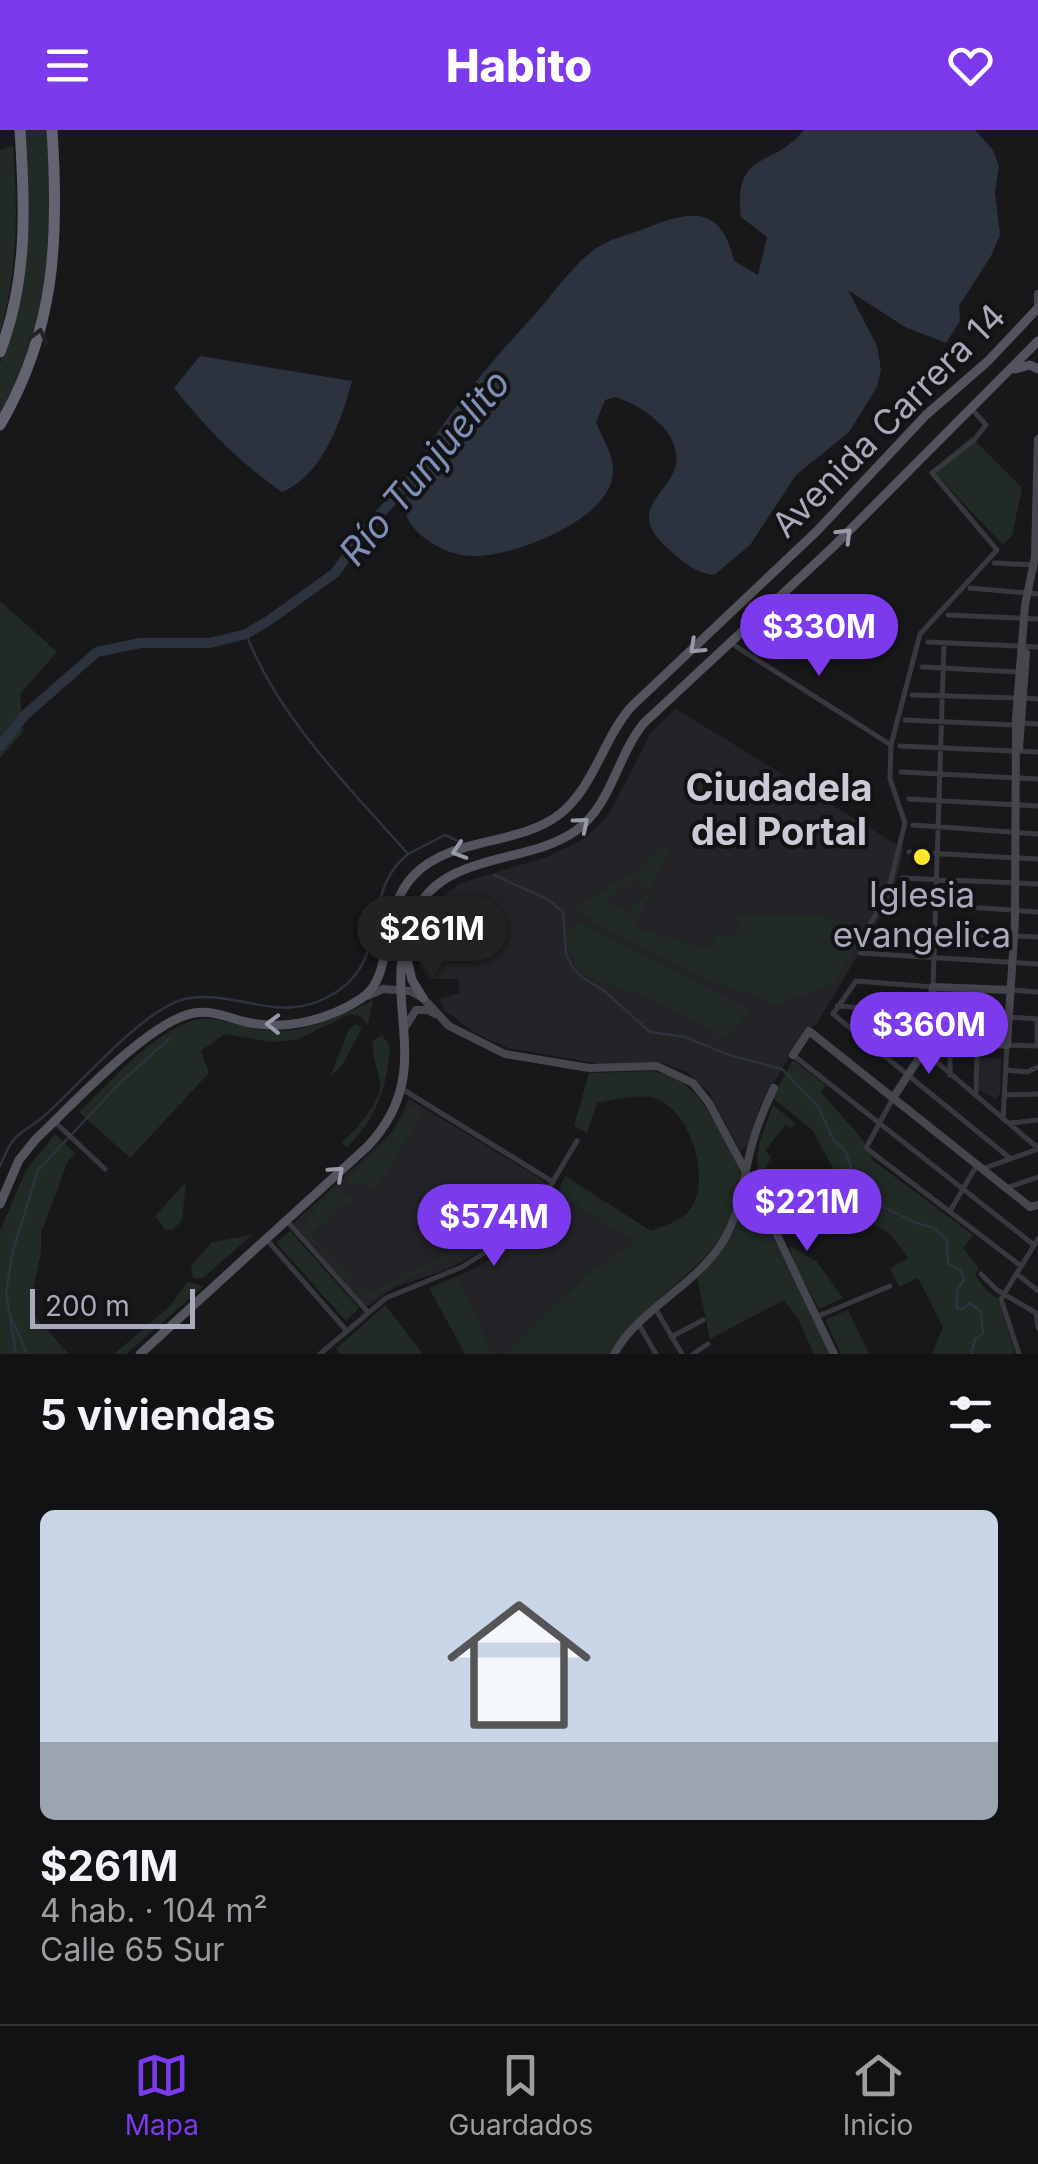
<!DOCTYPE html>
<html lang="es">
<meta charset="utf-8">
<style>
body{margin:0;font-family:Inter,sans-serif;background:#1f2022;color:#f1f3f6;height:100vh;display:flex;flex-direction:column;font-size:38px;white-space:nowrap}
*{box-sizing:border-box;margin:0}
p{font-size:32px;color:#9c9ea0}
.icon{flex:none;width:55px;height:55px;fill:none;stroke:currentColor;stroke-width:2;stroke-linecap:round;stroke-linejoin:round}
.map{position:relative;height:1224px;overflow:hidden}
.panel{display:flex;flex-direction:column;background:#121214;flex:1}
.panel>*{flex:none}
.scale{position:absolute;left:30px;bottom:25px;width:165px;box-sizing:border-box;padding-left:10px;border:5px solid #a9aabb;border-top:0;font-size:28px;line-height:35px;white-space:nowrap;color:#a9aabb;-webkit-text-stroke:8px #131315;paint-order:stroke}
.price{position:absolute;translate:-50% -85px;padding:0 22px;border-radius:35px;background:#7c3aed;color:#fff;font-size:32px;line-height:65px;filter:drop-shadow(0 2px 5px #0008)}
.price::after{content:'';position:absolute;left:50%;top:60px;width:30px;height:22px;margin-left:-15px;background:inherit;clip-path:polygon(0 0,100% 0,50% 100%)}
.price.on{background:#222;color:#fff}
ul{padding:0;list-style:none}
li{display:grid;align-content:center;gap:20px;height:530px;padding:0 40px}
li span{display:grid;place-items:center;height:310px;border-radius:15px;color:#555}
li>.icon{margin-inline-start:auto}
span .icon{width:180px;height:180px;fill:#fffc;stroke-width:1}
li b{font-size:42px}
h2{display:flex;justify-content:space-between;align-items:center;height:120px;padding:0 40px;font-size:42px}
header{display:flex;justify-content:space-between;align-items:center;height:130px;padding:0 40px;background:#7c3aed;color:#fff;font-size:45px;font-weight:800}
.dock{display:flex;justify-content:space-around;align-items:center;height:140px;border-top:2px solid #313234;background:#121214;font-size:28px;color:#9c9ea0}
.dock a{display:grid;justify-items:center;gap:5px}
.dock .on{color:#7c3aed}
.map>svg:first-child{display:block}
.built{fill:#242327}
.green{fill:#212a24;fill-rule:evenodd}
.water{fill:#2c333f}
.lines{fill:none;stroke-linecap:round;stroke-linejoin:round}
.stream{stroke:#2c333f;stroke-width:2.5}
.river{stroke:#2c333f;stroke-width:10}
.street{stroke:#39383f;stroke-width:5}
.secondary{stroke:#46464f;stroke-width:8}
.primary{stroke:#54545e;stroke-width:9}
.highway{stroke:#646471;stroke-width:11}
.oneway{stroke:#232327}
.oneway2{stroke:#9899a8}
.poi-dot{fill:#fee72c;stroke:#131315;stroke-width:4}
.labels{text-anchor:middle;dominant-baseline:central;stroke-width:8;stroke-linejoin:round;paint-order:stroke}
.street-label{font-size:35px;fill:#a9aabb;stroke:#131315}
.poi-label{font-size:35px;fill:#a9aabb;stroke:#131315}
.water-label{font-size:38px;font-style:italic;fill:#7e90b8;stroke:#131315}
.neighbourhood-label{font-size:38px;font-weight:bold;fill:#cacbd6;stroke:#131315}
</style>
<header><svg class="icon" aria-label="menu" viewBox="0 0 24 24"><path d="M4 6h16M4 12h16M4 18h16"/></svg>Habito<svg class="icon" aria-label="heart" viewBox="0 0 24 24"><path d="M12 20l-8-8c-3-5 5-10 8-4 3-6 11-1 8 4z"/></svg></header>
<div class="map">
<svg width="1038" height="1224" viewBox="0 0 1038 1224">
<rect width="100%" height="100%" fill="#18181a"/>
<path class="built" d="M676,579l228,140 -13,51 -75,125 -12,7 -44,74 -13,40 -7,5 -31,-59 -22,-20 -28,-10 -58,2 -93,-16 -33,-15 -31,-23 -5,-11 21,-6 -2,-14h-29l-10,-13 2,-30 16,-35 24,-18 86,-26 37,-18 21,-20 9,-14 37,-73z
M979,927l22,2 -1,34 -4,6 -17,-9z
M409,969l140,85 -50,54 -17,13 -36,19 -51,17 -29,20 -73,-83 100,-93z
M557,1064l78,48 -49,33 -81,79h-12l-35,-78 23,-11 34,-25z"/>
<path class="green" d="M23,0h25l4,126 -23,100 -29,61v-53l26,-100 3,-40z
M13,16c5,64 5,125 -13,187v-183z
M971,307l51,51 -10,48 -9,9 -71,-75z
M0,471l57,51 -37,42 3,38 -23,26z
M667,712v12l-33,73 75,23 7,-13 21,-4 3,-10 -11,-9 92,2 47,14 -35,54 -38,14 -13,8 -80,-28 -130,-68 73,-45zM632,749l16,13 -20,22 -21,-13z
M580,792l171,89 -27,28 -68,-38 -75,-26 -19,-40z
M373,870l-5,25 -7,-8 -11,-3 -54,26 -24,2 -47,-8 -24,17 8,22 -79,85 -51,-46c32,-30 66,-72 107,-89 28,-12 57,6 84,8 37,2 72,-15 103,-31z
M357,894l5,4 -19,36 -13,13 19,-48z
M382,905l8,11c-3,42 -13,72 -43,101l-5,-4c13,-13 40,-41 38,-61 -2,-15 -9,-26 -7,-41z
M793,930l33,25 -5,7 43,49 1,8 10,13 98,73 -10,13 16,20 -4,6c7,11 11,18 23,24l17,56h-83l11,-27 -25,-49 -19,9 -9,-19 18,-10 -17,-23 -33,-22 -46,-83 -40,-33z
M654,941c35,8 49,29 65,59 6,14 22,34 22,49 -1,81 -96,112 -130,175h-106l81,-79 48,-33 -77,-48 8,-18 86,55c14,-6 31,-10 40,-23 20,-29 0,-94 -32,-108 -18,-8 -43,0 -62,3l-10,30 -13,-7 15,-53z
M773,975l22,18 -4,5 -5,-4 -21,27 6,6 -7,15 10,10 -7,9c-19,-34 -6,-51 6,-86z
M410,976l12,7 -46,77c-10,-9 -20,-2 -29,-11l48,-47z
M55,1004l21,20 -8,7 -27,72v20l-11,50 6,15 33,36h-69v-123l26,-61z
M528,1047l13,5v9l-35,37 -24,19 -83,35 -30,19 -16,-13 3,-4 11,12 35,-21 62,-27 2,3 4,-2 -1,-4 35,-24 34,-35z
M186,1052l-4,39 -10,9h-7l-10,-14z
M748,1057l83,167h-17l-16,-35 -14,-19 -74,39 -13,-62 37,-46z
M337,1058l21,12 -7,6 -2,-2 -8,2 -30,28 41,46 -3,3 -16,-16 2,-3 -35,-34 20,-26z
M290,1101l69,77 -13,13 -70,-78z
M252,1105l-49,43h-10l-2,-12 21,-24z
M790,1116l27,16 26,36 -24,11 -27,-50z
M458,1146l35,78h-28l-36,-66z
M188,1151l15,6 -77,67h-12l56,-48z
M385,1175l38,49h-83l-4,-5z
M848,1180l21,44h-28l-16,-34z"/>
<path class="water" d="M804,0h171l18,20 6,16 -4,26 5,43 -9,21 -32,50 1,15 -14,22 -41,-16 -57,-37 29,56 4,24 -4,17 -28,45 -53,43 -46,70 -36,30c-16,-2 -27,-10 -40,-21 -11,-10 -25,-21 -25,-38 1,-17 21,-31 26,-48 10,-34 -32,-62 -59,-71l-11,3 -9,22c6,16 18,32 17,50 -1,47 -99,85 -140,84 -23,0 -52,-15 -64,-35 -26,-43 98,-176 127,-208 20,-22 37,-49 62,-66 12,-8 29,-12 43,-17 44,-17 79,-30 93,31l24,14 9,-38 -26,-20c-8,-68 32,-48 63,-87z
M200,226l152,25c-11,40 -29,94 -70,111 -42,-29 -76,-64 -108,-104z"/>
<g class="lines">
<path class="stream" d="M246,504c33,85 103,153 162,220l37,-19 15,7
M494,745l55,25 14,12 3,42 7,14 10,10 20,12 47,42 35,5 44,18 53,14 36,37 15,33 12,11 12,34 10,15 47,23 20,6 13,12 1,24 12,6 4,9 -7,11v18l6,1 7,-6 11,9 2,22 -8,5 -4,15
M0,1036c4,-9 8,-19 14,-27 9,-9 21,-15 30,-23 35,-30 103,-113 146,-118 55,-7 92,30 148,-7 52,-35 23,-100 70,-137
M10,1184l17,40
M16,1224l-10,-62 7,-41 25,-81 81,-86 50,-45"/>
<path class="river" d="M0,616l25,-31 72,-63 43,-9h70l36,-9 22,-13 67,-48 30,-42 55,-61"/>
<path class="street" d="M994,433l40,2
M970,458l68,6
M948,485l90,4
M729,512l162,103
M928,512l110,5
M944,513l-11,344 -77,-6 -23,33 178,145
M922,537l98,5
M912,565l106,3
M1024,568l14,1
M905,590l111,5
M1022,593l16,1
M900,616l138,6
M901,642l137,7
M909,669l129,7
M913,695l125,9
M909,722l129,7
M902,748l136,6
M894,772l144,10
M870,794l17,-28 18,-73 -15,-44 1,-34 29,-111 77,-84 -65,-77 42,-33 12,-15 -15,-17
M876,800l162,7
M860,823l178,11
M1011,860l27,2
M837,876l201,13
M874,879l164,139
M908,908l22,1
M950,910v35
M793,925l241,190
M1006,940l21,2 11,-5
M402,959l151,93
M1005,965l33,-1
M976,966l1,-52
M893,968l-27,50 155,118
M1003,989l4,-74 30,1v-27
M55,992l50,47
M1011,993l27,-3
M982,1039l56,-20
M1006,1058l32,-11
M950,1081l27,-46
M286,1090l81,91
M267,1110l79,90
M981,1144l16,16 39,23 2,15
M1017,1144l21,17
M655,1178l27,46
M816,1187l74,-31
M638,1193l18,31
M671,1207l32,-17
M320,1224l66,-56 76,-31 38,-24 40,-40 37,-62
M693,1224l15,-10
M1019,1224l-18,-55 37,-60"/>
<path class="secondary" d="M1038,164v11
M1019,619l7,-96
M367,866l16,-7 27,2 13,7 26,28 56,28 84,14 68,-2 36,17 16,20 47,88 78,163
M405,897l11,-17h12l7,4
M930,909l77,6 8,-124 1,-202 9,-114 10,-48 3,-118
M793,925l16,-24 221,176 8,-2
M893,968l36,-55 4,-56 78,3
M614,1224c26,-46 80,-67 108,-111 16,-25 20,-53 26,-82 5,-24 15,-51 26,-73"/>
<path class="primary" d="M1015,239l15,-4 8,4
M406,825l6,25 11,18
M0,1074l19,-44 16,-20c35,-33 115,-120 159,-127 19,-3 35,5 52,9 40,9 83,-2 116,-24 33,-21 17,-88 52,-123 38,-39 103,-28 146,-61 34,-27 43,-75 71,-107l186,-176 109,-116 62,-54 50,-53
M140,1224l228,-208c74,-79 6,-147 47,-233 28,-61 110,-48 159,-81 38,-26 42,-75 70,-109l190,-177 204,-205"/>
<path class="highway" d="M0,222c28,-73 25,-145 20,-222
M0,295c56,-96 59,-187 52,-295"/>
</g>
<defs><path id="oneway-chevron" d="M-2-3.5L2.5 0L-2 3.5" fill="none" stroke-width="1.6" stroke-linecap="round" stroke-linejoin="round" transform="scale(2.5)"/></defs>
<use class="oneway" href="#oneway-chevron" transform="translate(39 206) rotate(-75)"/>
<g class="oneway2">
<use href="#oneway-chevron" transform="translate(845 405) rotate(-45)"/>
<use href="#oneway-chevron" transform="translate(696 517) rotate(137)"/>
<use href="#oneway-chevron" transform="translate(582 694) rotate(-40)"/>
<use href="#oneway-chevron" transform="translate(459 721) rotate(162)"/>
<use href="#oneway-chevron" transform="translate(273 894) rotate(-179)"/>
<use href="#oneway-chevron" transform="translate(337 1043) rotate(-42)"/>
</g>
<circle class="poi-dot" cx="922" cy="727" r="10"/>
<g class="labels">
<g class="street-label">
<text transform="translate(888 290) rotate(-45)">Avenida Carrera 14</text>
</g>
<g class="poi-label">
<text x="922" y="764">Iglesia<tspan x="922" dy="40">evangelica</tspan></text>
</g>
<g class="water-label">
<text transform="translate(424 337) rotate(-50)">Río Tunjuelito</text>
</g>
<g class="neighbourhood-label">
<text x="779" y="657">Ciudadela<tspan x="779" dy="44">del Portal</tspan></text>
</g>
</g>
</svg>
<div class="scale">200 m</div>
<b class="price" style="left:819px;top:549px">$330M</b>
<b class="price on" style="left:432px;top:851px">$261M</b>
<b class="price" style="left:929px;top:947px">$360M</b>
<b class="price" style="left:807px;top:1124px">$221M</b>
<b class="price" style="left:494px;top:1139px">$574M</b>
</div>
<section class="panel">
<h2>5 viviendas<svg class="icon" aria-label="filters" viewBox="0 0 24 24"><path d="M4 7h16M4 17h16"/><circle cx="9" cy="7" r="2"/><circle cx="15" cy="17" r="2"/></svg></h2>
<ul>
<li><span style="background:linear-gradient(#c9d6e8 75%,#9aa5b1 0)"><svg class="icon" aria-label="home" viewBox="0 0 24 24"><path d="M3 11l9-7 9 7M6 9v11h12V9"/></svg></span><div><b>$261M</b><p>4 hab. · 104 m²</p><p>Calle 65 Sur</p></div></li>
</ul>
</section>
<nav class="dock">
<a class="on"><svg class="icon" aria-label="map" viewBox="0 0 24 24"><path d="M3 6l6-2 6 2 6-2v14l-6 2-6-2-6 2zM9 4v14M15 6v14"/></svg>Mapa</a>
<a><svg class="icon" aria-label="saved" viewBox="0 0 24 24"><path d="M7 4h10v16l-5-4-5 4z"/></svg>Guardados</a>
<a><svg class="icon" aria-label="home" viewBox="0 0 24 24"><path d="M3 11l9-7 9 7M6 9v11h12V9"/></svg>Inicio</a>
</nav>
